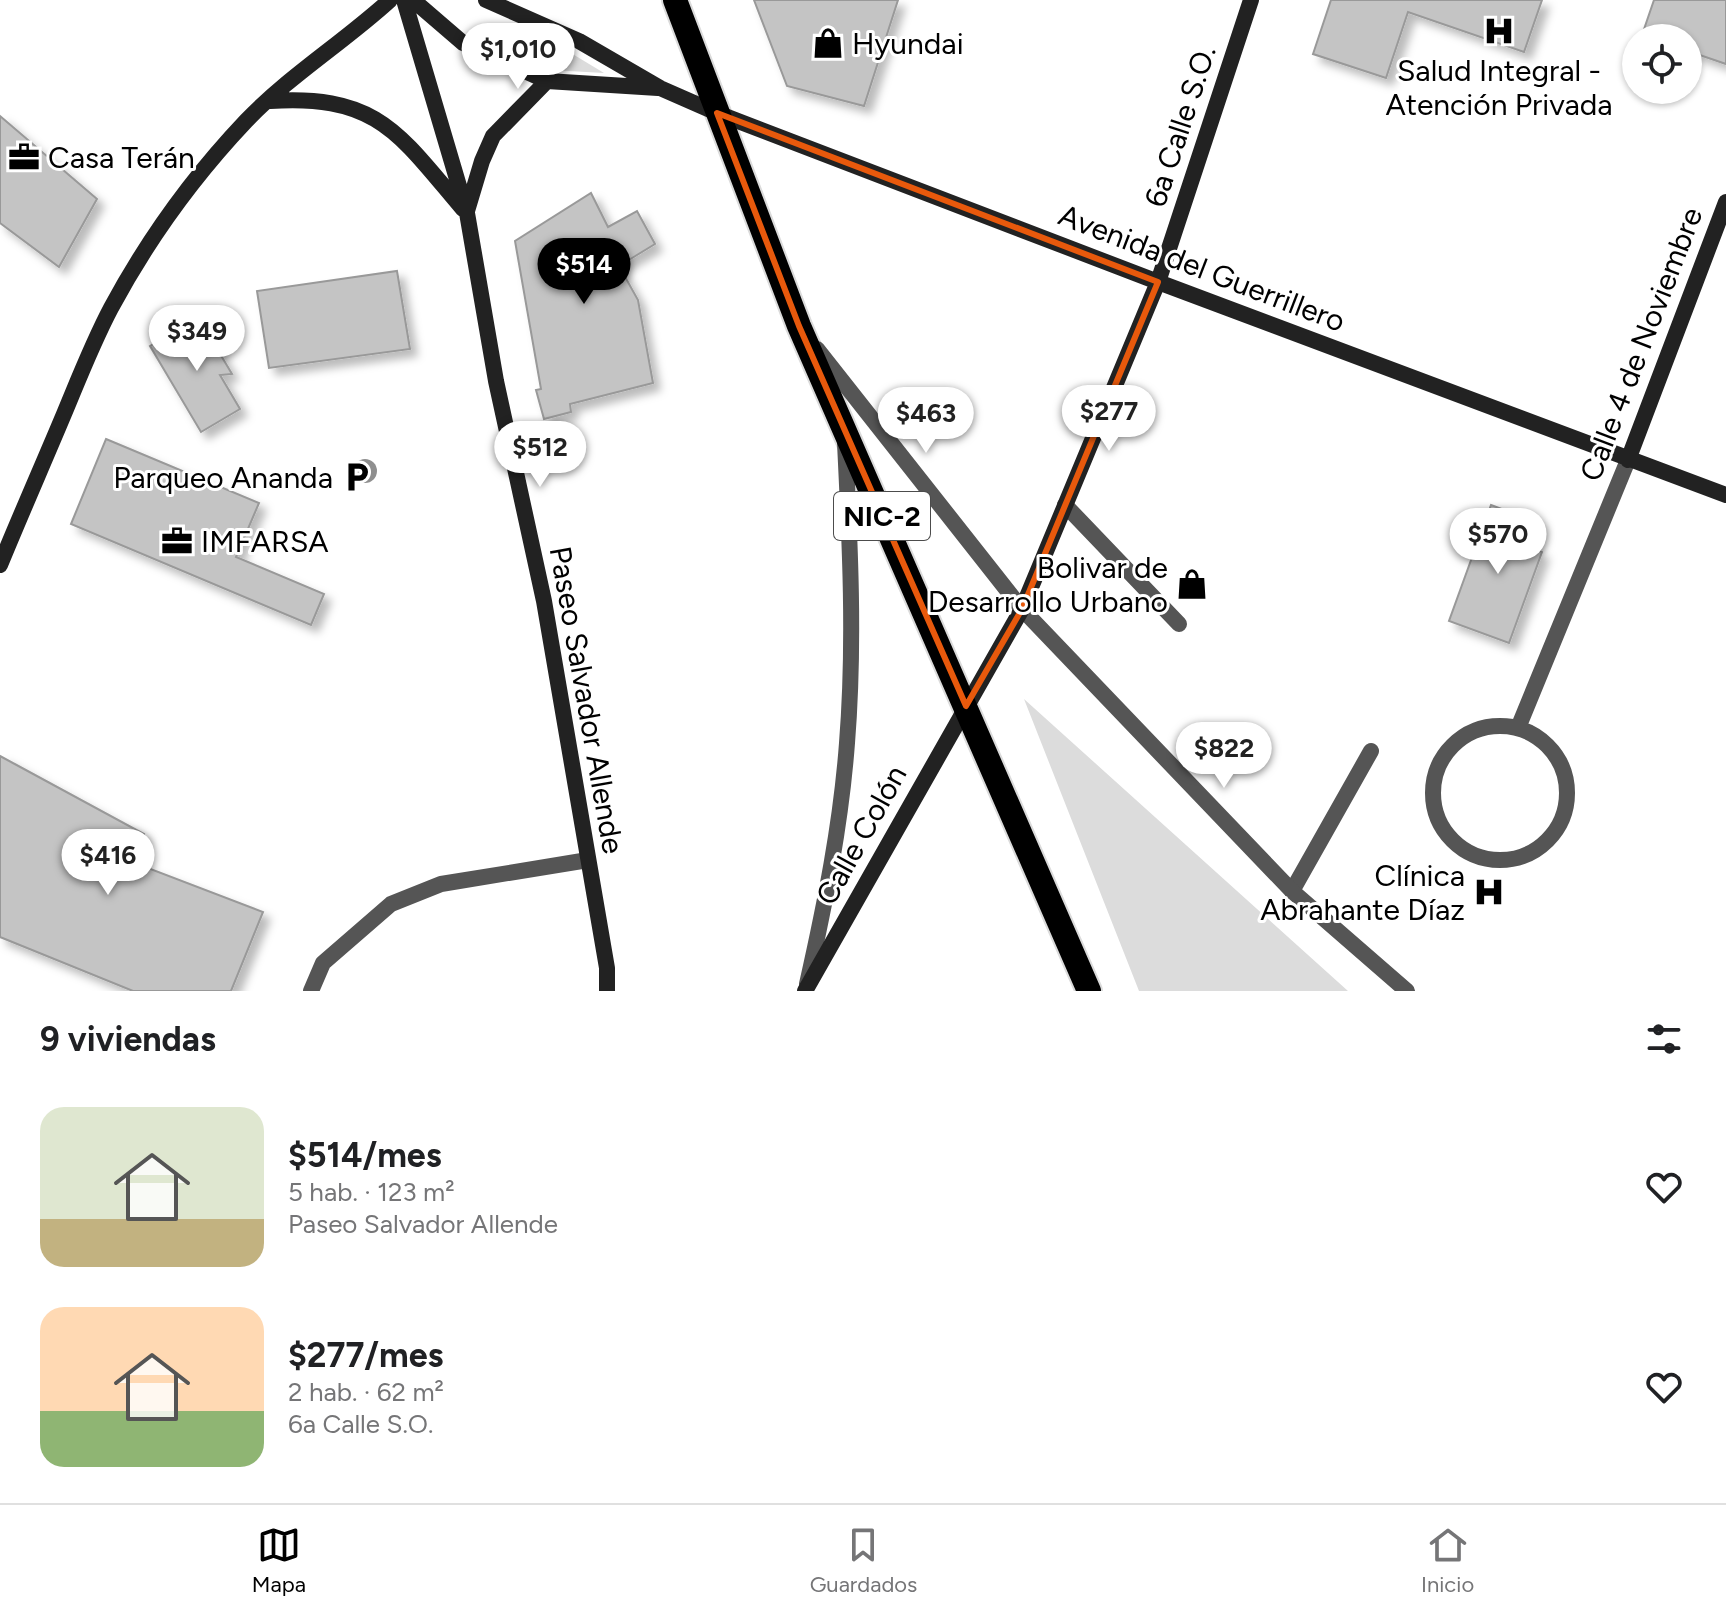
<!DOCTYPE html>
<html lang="es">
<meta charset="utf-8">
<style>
body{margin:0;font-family:Figtree,sans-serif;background:#f6f6f6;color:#202124;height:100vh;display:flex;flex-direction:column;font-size:30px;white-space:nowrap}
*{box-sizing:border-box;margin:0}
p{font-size:26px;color:#757577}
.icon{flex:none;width:44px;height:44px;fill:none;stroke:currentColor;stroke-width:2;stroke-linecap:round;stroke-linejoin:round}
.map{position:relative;height:991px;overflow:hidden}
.side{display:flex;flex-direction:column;background:#fff;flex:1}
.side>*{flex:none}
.tools{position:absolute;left:1622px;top:24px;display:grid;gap:16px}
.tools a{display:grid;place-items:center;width:80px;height:80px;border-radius:50%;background:#fff;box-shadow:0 2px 6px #0004;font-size:40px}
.price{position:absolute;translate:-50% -68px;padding:0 18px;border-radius:28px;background:#fff;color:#222;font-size:26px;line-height:52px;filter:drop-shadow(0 2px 4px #0008)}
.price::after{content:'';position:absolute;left:50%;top:48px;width:24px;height:18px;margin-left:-12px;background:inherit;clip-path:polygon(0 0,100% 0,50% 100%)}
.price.selected{background:#000;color:#fff}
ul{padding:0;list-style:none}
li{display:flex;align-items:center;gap:24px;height:200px;padding:0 40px}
li span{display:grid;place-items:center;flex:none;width:224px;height:160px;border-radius:24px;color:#555}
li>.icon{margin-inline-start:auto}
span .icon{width:96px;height:96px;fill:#fffc;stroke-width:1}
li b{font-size:34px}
h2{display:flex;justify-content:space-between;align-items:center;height:96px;padding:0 40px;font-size:34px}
.tab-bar{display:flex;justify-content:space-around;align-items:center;height:112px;border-top:2px solid #e0e0e0;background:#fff;font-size:22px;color:#757577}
.tab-bar a{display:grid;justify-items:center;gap:4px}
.tab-bar .selected{color:#000}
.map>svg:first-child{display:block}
.green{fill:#dcdcdc}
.building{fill:#c4c4c4;stroke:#999;stroke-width:2;filter:url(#shadow)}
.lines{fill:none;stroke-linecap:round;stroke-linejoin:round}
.highway-casing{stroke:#dbdbdb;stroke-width:28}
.lane{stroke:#555;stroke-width:16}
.street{stroke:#555;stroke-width:16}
.secondary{stroke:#222;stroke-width:16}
.highway{stroke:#000;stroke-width:24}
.tree{fill:#8f8f8f}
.marked{fill:none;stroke:#e8590c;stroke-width:6;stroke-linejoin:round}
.labels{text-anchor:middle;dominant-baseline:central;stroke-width:6;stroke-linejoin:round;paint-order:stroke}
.shield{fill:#fff;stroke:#4c4c4c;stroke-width:2}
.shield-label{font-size:28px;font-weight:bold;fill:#000}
.poi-label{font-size:30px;fill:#000;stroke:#fff;text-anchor:start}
.street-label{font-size:30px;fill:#000;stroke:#fff}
</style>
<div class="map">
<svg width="1726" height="991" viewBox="0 0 1726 991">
<defs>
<filter id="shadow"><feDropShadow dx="7" dy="7" stdDeviation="4" flood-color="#0004"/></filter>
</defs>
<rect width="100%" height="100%" fill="#fff"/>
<path class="green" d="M480,25l71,16 53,32 -53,-3z
M1024,699l324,292h-209z"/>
<path class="building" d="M754,0h144l-34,106 -77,-20z
M1331,0h211l-18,52 -116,-40 -22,66 -73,-24z
M1654,0h72v64l-38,-13v-13h-47z
M0,116l97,83 -38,68 -59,-44z
M591,193l17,34 29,-16 18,33 -36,22 19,34 15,83 -83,21 1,8 -27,7 -8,-29 5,-1 -26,-148z
M397,271l13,78 -141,19 -12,-77z
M198,317l34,57 -12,1 20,34 -39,23 -51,-86z
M106,439l153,64 -23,54 88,37 -13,31 -240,-101z
M1491,505l48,18 -8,25 11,4 -33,91 -60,-22z
M0,756l144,78 -12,28 131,50 -32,79h-98l-133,-54z"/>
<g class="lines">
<defs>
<path id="highway" d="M675,0l124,326 290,665"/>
</defs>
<use href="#highway" class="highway-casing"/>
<path class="lane" d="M1065,505l114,119
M1292,891l79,-140
M807,984c18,-80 34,-160 40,-241 8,-100 3,-200 -2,-300"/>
<path class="street" d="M817,349l205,260 270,282 115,100
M1433 793a67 67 0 1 1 134 0a67 67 0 1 1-134 0Z
M1518,728l110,-268
M311,991l12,-28 68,-59 50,-20 147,-24"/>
<path class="secondary" d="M404,0l63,213 29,168 48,220 63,367v23
M413,0l50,43 84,38 111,7
M486,0l93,41 81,47 57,25 441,169 568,213
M270,101c108,-7 129,33 193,108
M467,211l15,-50 11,-25 54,-55
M1628,460l98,-258
M0,565c21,-51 43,-101 64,-151 15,-36 29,-72 47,-106 36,-67 82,-131 135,-187 43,-45 98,-79 144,-121
M805,991l217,-382 136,-327 93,-282"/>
<use href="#highway" class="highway"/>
</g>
<circle class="tree" cx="365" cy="471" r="12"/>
<path class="marked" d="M717,113l441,169 -136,327 -56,97 -167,-380z"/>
<defs>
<symbol id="hospital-bare" viewBox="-9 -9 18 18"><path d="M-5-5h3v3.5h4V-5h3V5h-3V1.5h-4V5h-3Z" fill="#000" stroke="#fff" stroke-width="2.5" paint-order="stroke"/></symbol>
<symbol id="shop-bare" viewBox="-9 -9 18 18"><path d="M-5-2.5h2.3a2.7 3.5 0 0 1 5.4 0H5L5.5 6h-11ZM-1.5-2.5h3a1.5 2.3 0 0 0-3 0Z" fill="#000" stroke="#fff" stroke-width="2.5" paint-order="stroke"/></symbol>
<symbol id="office-bare" viewBox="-9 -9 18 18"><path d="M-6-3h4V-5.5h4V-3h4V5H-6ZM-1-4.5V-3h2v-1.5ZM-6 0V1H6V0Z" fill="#000" stroke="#fff" stroke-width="2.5" paint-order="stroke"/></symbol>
<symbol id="parking-bare" viewBox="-9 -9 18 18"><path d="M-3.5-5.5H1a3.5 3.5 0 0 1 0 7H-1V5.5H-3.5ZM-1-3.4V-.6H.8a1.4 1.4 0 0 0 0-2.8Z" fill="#000" stroke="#fff" stroke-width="2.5" paint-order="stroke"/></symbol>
</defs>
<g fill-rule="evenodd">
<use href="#hospital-bare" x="1477" y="9" width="44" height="44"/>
<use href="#shop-bare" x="806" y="21" width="44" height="44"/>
<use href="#office-bare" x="2" y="135" width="44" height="44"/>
<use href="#parking-bare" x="335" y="455" width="44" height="44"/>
<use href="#office-bare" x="155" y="519" width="44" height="44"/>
<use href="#shop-bare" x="1170" y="562" width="44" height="44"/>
<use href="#hospital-bare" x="1467" y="870" width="44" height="44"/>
</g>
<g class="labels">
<rect class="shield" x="834" y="492" width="96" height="48" rx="6"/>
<g class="shield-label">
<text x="882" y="516">NIC-2</text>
</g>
<g class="poi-label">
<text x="852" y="43">Hyundai</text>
<text x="1499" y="70" text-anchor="middle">Salud Integral -<tspan x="1499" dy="34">Atención Privada</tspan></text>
<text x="48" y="157">Casa Terán</text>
<text x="333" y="477" text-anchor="end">Parqueo Ananda</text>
<text x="201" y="541">IMFARSA</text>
<text x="1168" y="567" text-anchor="end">Bolivar de<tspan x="1168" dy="34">Desarrollo Urbano</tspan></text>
<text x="1465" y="875" text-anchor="end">Clínica<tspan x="1465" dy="34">Abrahante Díaz</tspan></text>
</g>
<g class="street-label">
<text transform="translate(1180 126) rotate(-72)">6a Calle S.O.</text>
<text transform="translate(1202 268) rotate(21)">Avenida del Guerrillero</text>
<text transform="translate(1641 344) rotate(-69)">Calle 4 de Noviembre</text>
<text transform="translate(587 700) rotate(80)">Paseo Salvador Allende</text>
<text transform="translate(861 835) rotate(-61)">Calle Colón</text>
</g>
</g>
</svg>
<div class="tools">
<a><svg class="icon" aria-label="locate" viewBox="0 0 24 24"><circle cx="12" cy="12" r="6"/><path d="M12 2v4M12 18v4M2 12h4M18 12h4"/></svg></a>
</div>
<b class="price" style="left:518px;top:91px">$1,010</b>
<b class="price selected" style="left:584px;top:306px">$514</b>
<b class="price" style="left:197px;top:373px">$349</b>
<b class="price" style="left:1109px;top:453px">$277</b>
<b class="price" style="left:926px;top:455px">$463</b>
<b class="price" style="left:540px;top:489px">$512</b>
<b class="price" style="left:1498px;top:576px">$570</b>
<b class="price" style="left:1224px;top:790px">$822</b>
<b class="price" style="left:108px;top:897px">$416</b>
</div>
<section class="side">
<h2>9 viviendas<svg class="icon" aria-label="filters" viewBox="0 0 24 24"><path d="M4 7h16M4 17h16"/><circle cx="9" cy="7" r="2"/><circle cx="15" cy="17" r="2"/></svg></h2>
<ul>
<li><span style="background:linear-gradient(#dfe7d0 70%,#c2b280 0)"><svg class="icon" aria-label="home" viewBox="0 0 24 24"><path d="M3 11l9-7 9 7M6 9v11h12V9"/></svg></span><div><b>$514/mes</b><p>5 hab. · 123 m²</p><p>Paseo Salvador Allende</p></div><svg class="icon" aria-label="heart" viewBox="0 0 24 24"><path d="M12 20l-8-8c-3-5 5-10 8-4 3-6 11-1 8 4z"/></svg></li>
<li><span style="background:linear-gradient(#ffd9b3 65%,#8fb573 0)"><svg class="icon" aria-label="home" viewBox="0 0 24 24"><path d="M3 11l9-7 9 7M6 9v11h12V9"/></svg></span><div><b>$277/mes</b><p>2 hab. · 62 m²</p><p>6a Calle S.O.</p></div><svg class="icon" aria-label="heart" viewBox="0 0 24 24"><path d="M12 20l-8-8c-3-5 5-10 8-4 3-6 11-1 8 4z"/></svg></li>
</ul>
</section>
<nav class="tab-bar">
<a class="selected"><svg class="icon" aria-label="map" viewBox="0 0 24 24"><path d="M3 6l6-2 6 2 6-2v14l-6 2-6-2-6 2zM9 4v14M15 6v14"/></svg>Mapa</a>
<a><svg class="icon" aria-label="saved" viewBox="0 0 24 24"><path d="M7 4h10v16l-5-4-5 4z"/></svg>Guardados</a>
<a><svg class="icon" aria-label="home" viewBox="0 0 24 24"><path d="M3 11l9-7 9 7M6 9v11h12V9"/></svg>Inicio</a>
</nav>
